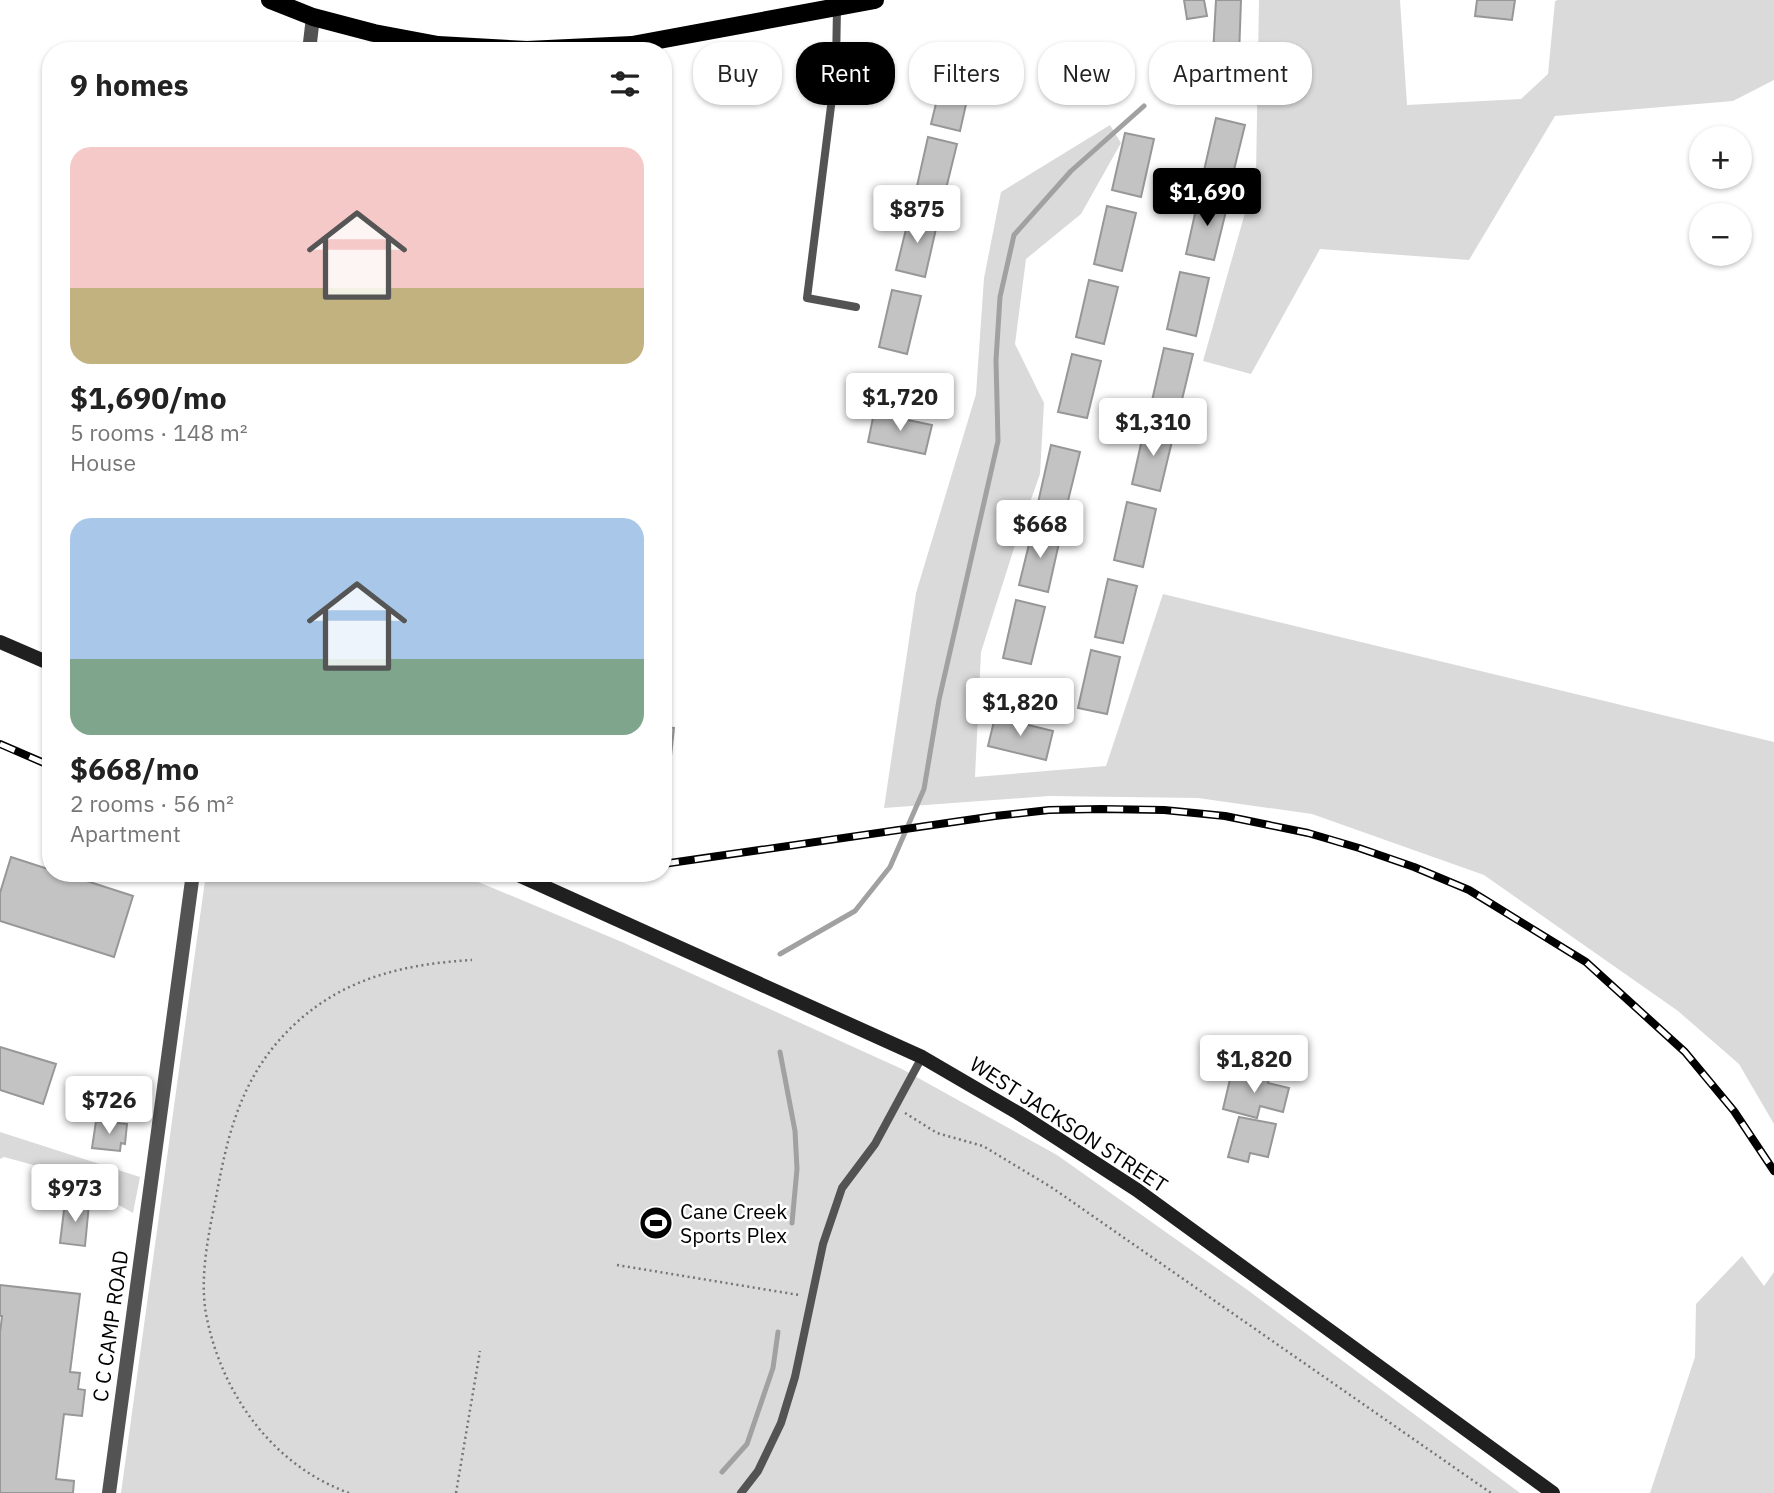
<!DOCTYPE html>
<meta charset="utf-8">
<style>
body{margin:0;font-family:"IBM Plex Sans",sans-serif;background:#f2f2f2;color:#222;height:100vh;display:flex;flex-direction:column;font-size:26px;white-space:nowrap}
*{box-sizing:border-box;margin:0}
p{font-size:23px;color:#767676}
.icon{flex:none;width:38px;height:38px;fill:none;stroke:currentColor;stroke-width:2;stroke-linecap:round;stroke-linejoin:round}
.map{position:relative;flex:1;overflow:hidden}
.sheet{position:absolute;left:42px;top:42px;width:630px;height:840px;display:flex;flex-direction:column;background:#fff;border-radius:28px;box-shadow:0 2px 5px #0004}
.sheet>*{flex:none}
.top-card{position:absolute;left:693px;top:42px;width:665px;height:63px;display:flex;gap:14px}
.buttons{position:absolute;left:1689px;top:126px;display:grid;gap:14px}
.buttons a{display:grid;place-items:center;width:63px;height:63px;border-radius:50%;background:#fff;box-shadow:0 2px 5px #0004;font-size:35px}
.price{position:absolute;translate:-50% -60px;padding:0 16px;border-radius:7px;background:#fff;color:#222;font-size:23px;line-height:46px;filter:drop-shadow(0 2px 4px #0008)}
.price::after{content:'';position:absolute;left:50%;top:42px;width:21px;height:16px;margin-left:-10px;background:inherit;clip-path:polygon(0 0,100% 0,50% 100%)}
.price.active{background:#000;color:#fff}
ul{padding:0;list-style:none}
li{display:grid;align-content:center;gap:14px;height:371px;padding:0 28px}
li span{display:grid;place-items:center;height:217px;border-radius:21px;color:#555}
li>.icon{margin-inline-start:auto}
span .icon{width:126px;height:126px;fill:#fffc;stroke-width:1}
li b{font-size:30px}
h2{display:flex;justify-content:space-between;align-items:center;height:84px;padding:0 28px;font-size:30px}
.tag{padding:0 24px;border-radius:28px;background:#fff;box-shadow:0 2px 5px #0004;font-size:24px;line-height:63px}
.tag.active{background:#000;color:#fff}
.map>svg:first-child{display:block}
.green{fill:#dadada}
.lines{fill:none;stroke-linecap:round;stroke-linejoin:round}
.stream{stroke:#a1a1a1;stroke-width:5}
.building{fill:#c3c3c3;stroke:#979797;stroke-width:2}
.path{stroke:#757575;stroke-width:2.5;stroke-dasharray:2 3.5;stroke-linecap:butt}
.lane{stroke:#535353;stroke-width:8}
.street{stroke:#535353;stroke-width:14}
.secondary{stroke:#202020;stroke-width:14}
.primary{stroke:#000;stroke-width:18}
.rail-casing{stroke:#000;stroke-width:8}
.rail{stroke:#fff;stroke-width:5;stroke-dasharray:16;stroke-linecap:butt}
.labels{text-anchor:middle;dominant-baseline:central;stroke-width:5;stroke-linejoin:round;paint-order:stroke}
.street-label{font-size:21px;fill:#000;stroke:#fff}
.poi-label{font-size:21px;fill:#000;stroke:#fff;text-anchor:start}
</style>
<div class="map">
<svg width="1774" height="1493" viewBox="0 0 1774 1493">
<rect width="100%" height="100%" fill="#fff"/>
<path class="green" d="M1259,0h141l7,105 114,-6 27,-25 7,-73 3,-1h216v80l-41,21 -178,15 -86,144 -149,-11 -69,125 -48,-13 53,-187z
M1110,125l11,18 -40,71 -55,45 -11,85 29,59 -4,71 -24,68 -35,110 -6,125 131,-11 57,-172 611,148v382l-35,-60 -61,-53 -194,-136 -172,-61 -114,-16 -149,-2 -165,12 32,-215 60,-199 8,-116 17,-86z
M206,873h251l165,69 280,127 155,86 192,136 271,202h-1399z
M0,1132l140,45 -7,36 -74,-41 -55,-15 -4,2z
M1742,1256l22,30 10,-14v221h-124l45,-136 1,-53z"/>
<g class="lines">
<path class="stream" d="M780,954l75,-43 35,-44 34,-78 15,-89 59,-259 -2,-81 4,-63 14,-62 57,-64 73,-65
M780,1052l15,79 2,38 -5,54
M722,1472l25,-28 26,-76 5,-36"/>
</g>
<path class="building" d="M1184,0h20l3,16 -20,3z
M1216,0h25l-2,56 -26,-2z
M1477,0h38l-3,20 -37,-4z
M881,54l4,31 -33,4 -2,-17 17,-1 -2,-15z
M945,67l28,6 -13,58 -29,-7z
M1216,118l29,7 -14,57 -28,-7z
M1125,133l29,6 -13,58 -29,-7z
M928,137l29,7 -14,57 -28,-6z
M1199,196l29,7 -14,57 -28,-6z
M1107,206l29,7 -14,58 -28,-7z
M910,213l28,7 -13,57 -29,-7z
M1180,272l29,6 -13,58 -29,-7z
M1089,280l29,7 -14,57 -28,-7z
M892,290l29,6 -14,58 -28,-7z
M1164,348l29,6 -14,58 -28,-7z
M1072,354l29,7 -14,57 -29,-6z
M874,413l58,12 -7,29 -57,-12z
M1145,426l29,7 -14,58 -28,-7z
M1051,445l29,7 -14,57 -28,-6z
M1127,502l29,7 -13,58 -29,-7z
M1033,528l28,6 -13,58 -29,-7z
M1108,579l29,7 -14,57 -28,-6z
M1016,600l29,7 -14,57 -28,-6z
M1091,650l29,7 -13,57 -29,-6z
M995,717l58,14 -7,29 -58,-14z
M663,727l11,1 -7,65h-4z
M11,857l40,13v3h11l71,23 -19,61 -114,-36v-28z
M0,1047l56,17 -13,40 -43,-14z
M1252,1069l18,4 -2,10 21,5 -6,24 -23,-6 -3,12 -34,-9 8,-34 18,5z
M1239,1117l37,7 -8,33 -18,-4 -2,9 -20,-5z
M96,1121l31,3 -2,20 -4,-1 -1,8 -28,-3z
M65,1202l24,2 -4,42 -25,-3z
M0,1285l80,9 -10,78 10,1 -2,16 7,1 -3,26 -18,-2 -8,65 18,2 -1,12h-73v-160l2,-17h-2z"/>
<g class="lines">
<path class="path" d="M905,1113l32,20 46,13 68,41 440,306
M617,1265l182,30
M349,1493c-77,-28 -128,-100 -143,-179 -7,-41 4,-86 12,-127 12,-64 28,-118 78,-164 50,-46 110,-59 176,-63
M456,1493l24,-142"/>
<path class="lane" d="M837,7l-1,59 -29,232 49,9
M741,1493l17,-22 23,-48 14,-46 28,-133 19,-56 33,-44 47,-87"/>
<path class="street" d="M309,51l4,-34
M109,1493l84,-620"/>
<path class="secondary" d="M0,642l51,22
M514,873l408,184 96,56 119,77 416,303"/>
<path class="primary" d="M270,0l43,17 61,16 64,12 89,5 105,-5 243,-45"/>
<defs>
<path id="rail" d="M0,744l51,22
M663,864l332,-48 54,-6 52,-1 63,1 61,6 83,17 51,15 55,19 55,23 117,72 99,90 49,59 40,60
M437,873h35
M534,873h26"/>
</defs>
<use href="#rail" class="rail-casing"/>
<use href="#rail" class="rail"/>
</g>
<defs>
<symbol id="stadium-disc" viewBox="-11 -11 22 22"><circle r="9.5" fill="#000" stroke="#fff"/><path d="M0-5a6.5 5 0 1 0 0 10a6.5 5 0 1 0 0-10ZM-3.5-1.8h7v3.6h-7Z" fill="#fff"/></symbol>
</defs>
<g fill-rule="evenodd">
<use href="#stadium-disc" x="637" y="1204" width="38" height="38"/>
</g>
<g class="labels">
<g class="street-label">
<text transform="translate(1069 1124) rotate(33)">WEST JACKSON STREET</text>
<text transform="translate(110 1326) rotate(-82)">C C CAMP ROAD</text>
</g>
<g class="poi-label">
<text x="680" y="1211">Cane Creek<tspan x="680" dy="24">Sports Plex</tspan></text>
</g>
</g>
</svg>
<div class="buttons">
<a>+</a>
<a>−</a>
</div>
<b class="price active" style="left:1207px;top:228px">$1,690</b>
<b class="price" style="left:917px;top:245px">$875</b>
<b class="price" style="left:900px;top:433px">$1,720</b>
<b class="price" style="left:1153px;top:458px">$1,310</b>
<b class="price" style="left:1040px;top:560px">$668</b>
<b class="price" style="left:1020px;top:738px">$1,820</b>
<b class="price" style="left:1254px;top:1095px">$1,820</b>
<b class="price" style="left:109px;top:1136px">$726</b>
<b class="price" style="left:75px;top:1224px">$973</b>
<div class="top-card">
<a class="tag">Buy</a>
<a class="tag active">Rent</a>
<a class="tag">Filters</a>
<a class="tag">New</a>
<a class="tag">Apartment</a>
</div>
<section class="sheet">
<h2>9 homes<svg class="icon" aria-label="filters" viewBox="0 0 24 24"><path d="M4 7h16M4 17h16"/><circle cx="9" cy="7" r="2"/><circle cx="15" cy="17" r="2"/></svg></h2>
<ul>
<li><span style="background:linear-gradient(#f6c9c9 65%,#c2b280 0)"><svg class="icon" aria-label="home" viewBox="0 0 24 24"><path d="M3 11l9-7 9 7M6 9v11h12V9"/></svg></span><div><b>$1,690/mo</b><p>5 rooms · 148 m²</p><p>House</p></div></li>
<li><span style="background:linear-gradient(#a9c7e8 65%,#7fa58c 0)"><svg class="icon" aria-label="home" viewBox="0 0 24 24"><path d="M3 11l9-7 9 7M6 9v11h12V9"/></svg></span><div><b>$668/mo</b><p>2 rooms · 56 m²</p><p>Apartment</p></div></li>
</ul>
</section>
</div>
